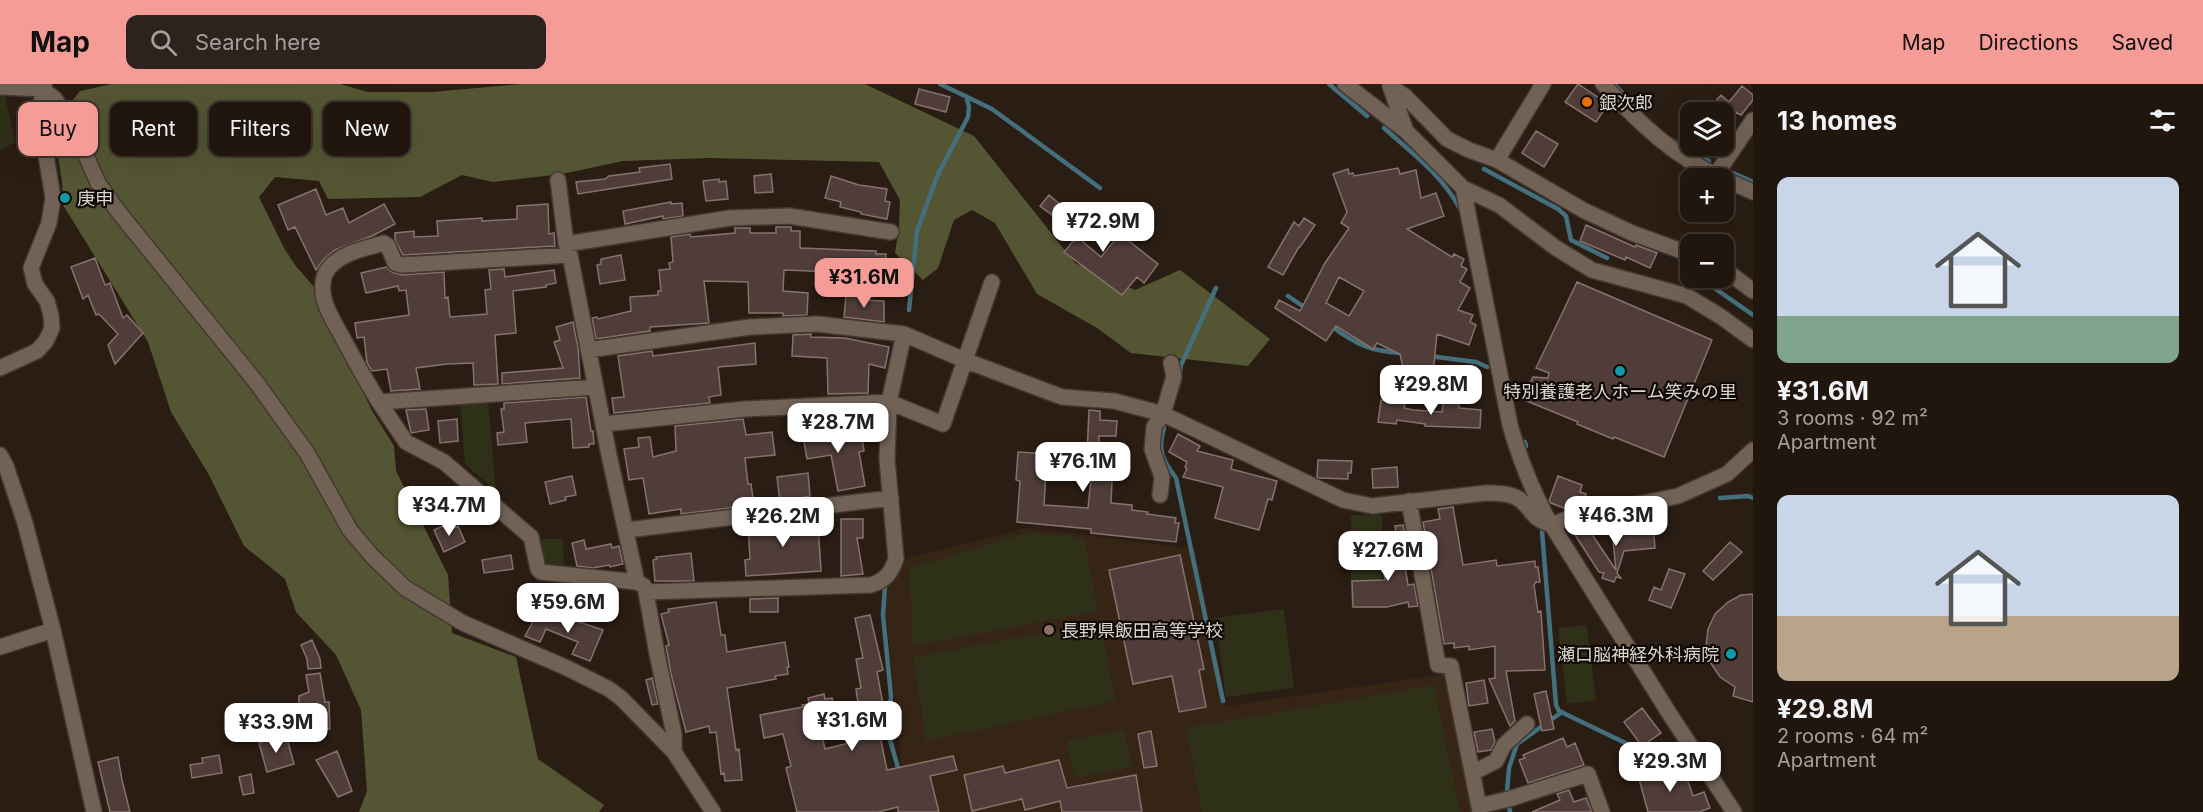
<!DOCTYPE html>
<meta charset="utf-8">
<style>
body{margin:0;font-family:Inter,"Noto Sans JP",sans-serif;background:#2d231c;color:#f1f3f6;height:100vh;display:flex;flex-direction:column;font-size:22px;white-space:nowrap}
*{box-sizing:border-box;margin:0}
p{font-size:20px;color:#a29f9e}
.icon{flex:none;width:33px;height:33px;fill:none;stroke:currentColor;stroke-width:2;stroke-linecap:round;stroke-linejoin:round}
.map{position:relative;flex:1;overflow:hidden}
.panel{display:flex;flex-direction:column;background:#20160e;width:450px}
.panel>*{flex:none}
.guide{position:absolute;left:18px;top:18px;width:570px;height:54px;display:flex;gap:12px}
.tools{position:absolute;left:1680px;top:18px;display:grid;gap:12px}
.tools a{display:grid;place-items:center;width:54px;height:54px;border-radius:12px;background:#20160e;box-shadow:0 6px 24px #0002,0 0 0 2px #3d352e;font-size:30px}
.price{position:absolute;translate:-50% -51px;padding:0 14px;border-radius:12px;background:#fff;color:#222;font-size:20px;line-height:39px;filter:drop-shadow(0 2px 3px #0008)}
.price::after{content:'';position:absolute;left:50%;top:36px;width:18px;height:14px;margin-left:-9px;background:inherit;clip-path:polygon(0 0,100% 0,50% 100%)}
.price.selected{background:#f59c96;color:#111}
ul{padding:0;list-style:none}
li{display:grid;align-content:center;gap:12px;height:318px;padding:0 24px}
li span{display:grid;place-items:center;height:186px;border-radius:12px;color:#555}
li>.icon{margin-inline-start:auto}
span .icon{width:108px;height:108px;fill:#fffc;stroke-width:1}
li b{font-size:26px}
h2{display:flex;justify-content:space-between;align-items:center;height:72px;padding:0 24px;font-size:26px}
.chip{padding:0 21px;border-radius:12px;background:#20160e;box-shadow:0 6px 24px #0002,0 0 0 2px #3d352e;font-size:21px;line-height:54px}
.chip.selected{background:#f59c96;color:#111}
header{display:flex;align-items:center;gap:36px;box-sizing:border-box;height:84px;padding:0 30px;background:#f59c96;color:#111}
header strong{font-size:28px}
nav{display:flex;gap:33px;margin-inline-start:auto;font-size:21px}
.search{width:420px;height:54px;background:#2d231c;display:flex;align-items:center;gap:15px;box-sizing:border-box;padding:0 21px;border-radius:12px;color:#a29f9e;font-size:22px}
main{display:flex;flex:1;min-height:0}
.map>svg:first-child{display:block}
.built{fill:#362415}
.green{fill:#2f3018}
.forest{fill:#545633}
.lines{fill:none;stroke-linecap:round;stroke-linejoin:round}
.stream{stroke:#44707d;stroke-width:4.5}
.building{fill:#503d39;stroke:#86726d;stroke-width:1.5;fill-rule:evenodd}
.minor-casing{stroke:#433832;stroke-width:18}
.minor{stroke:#726256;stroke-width:15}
.food-dot{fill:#e8710a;stroke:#0e0905;stroke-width:2}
.culture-dot{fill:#0f9aa8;stroke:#0e0905;stroke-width:2}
.education-dot{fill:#8d6e63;stroke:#0e0905;stroke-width:2}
.labels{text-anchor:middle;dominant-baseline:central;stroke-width:4.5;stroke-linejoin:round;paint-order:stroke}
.poi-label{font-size:18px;fill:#ddd4cd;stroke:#0e0905;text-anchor:start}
</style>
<header>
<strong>Map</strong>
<div class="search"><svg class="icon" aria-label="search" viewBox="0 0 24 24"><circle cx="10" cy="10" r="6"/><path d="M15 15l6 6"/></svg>Search here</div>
<nav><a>Map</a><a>Directions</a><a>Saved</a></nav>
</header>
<main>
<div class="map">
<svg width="1753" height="728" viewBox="0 0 1753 728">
<rect width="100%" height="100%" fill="#2a1d13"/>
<path class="built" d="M1026,444l169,21 32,157 218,-32 27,138h-568l2,-1 -23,-225 12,-6 13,-22z"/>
<path class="green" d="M0,11l5,1 10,46 -15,9z
M488,316l8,91 -31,-27 -5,-62z
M1351,431h31v93h-31z
M1030,448l54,6 14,73 -185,35 -4,-78z
M542,455h21l1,30h-22z
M1284,525l10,79 -68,9 -11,-79z
M1100,538l16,79 -190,40 -13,-84z
M1587,541l9,75 -29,4 -9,-76z
M1434,601l26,127h-258l-16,-84z
M1124,646l8,37 -58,11 -7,-37z"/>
<path class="forest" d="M112,0h228l28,8h64l90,-8h343l109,52 101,127 60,27 45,-20 90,69 -22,27 -117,-13 -34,-25 -60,-34 -42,-71 -23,-13 -18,10 -16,48 -15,12 -28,-27 4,-26 1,-27 -21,-38 -171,-4 -85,3 -61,13 -69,8 -31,-7 -42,22 -92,2 -9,-18 -44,-4 -16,20 25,51 11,17 20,23 56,121 23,37 2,25 52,104 4,58 64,24 22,102 66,46 -5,7h-240l8,-21 -6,-81 -25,-55 -40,-43 -11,-33 -41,-33 -35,-71 -38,-63 -23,-70 -85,-137 -1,-23 -9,-57 27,-34z"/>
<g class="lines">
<path class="stream" d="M940,0l52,25 108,79
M1329,0l38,32
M1614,0l27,29
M1384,44c28,25 59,48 76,81
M1670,55l39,22
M1484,85l74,40 8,7 5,24 36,18
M1733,89l20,9
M1682,187l8,3
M1700,194l53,37
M1288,212l19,13
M909,226l8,-79 21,-57 30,-57 1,-10 -3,-11
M1331,242c26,19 39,25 71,27
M1429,272l47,6 11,5
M1180,289l1,-8 35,-77
M1174,315l6,-18
M1164,344c-7,22 -1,33 12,50l47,223
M1525,358l1,4
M1720,414l28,-2 5,2
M1542,447l14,174 3,6 81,39
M885,502l-2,29 8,81 -3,37 11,38
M1665,674l20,11
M1507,707l2,-23 8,-24 45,-32
M1509,723l1,5"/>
</g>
<path class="building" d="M1578,0l30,20 -12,18 -31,-20z
M1742,2l11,9v5l-12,15 -6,-3 -11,15v-15h-18l15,-17 8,7z
M919,5l31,8 -4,15 -31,-8z
M1536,47l22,13 -14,23 -22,-14z
M670,80l2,15 -94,15 -2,-12 29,-3 4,-3 31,-4 -1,-4z
M1398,84l2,6 16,-4 5,28 15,-5 8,23 -37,13 45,28 2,-3 10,5 -3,7 6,3 -7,13 10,6 -12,22 15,5 -3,7 6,3 -7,20 -32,-11 -4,40 -27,7 -6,-27 -23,-11 -4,6 -37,-23 -10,15 -51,-33 4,-8 21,11 25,-48 24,-35 -8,-5 6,-11 -14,-38 15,-5 1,5 4,-1 1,3zM1339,193l25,14 -15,25 -23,-13z
M771,90l2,18 -18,1 -1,-17z
M831,92l28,9 28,4 -2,12 5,1 -3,17 -26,-5v-2l-21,-5 1,-5 -16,-4z
M719,95v3l7,-1 2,18 -22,2 -3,-20z
M316,105l10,26 17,-7 6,15 35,-19 11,20 -23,12 -37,14 -11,9 -8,11 -21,-43 -7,3 -10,-25z
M1049,111l37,31 -9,11 24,20 19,-23 38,30 -14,19 -7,-6 -15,18 -58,-43 11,-13 -22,-18 3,-3 -16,-12z
M671,118v2l11,-1 1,13 -20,3v-3l-38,8 -2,-13z
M548,120l1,30 5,-1 1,13 -152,9 -8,-15v-7l19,-2v6l24,-1 -1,-15 45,-3v3l35,-2v-13z
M1304,134l11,7 -15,22h-1l-16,28 -15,-8 26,-45 5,4z
M1586,141l49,22 1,-2 21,8 -7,15 -24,-11 -1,3 -45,-19z
M776,143h15v4h9v17l76,3v3h10v15h-25l-1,4 -76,-3 -1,21 25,2 -1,22 -24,1v-3h-34l-1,-31 -44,-1 5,42 -59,4v4l-54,8 -4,-21 5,-1 1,2 33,-8 -1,-14 28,-2v-4h3l-2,-21 11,-1 -1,-6 4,-1 -2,-25 19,-3 1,3 44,-4v-5h15v5h26z
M621,171l4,25 -25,4 -3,-19 4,-1v-5z
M95,174l10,27 5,-2 13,35 4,-3 16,18 -28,31 -7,-19 10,-11 -19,-20 -3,1 -8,-20 -5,4 -12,-32z
M386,183l6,5 10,3 42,-3 1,26 3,-1 2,20 37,-3 -2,-24 6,-1 -2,-19 15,-1 1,8 49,-7 2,13 -10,2v2l-33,4 3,42 -21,2 3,49 -24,1 -1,-22 -26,1 -31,4 4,21 -29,2 -4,-22 -15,2 -5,-8 -3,-26 -7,1 -2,-15 54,-8 -3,-25 -7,1 -1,-5 -32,7 -5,-20z
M1577,198l135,58 -48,117 -50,-20 -1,2 -36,-15 1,-2 -56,-23 11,-22 15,1 1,-5 -13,-5z
M846,212l15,1v3l23,1v21l-40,-5z
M573,238l5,25 2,31 -78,6v-11l61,-5 -9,-26 6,-2 -4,-13z
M811,250v3l34,1 44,9 -4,21 -16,-4 -1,29 -40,1 -1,-36 -35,-2 1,-21z
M755,259l1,21 -38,3 3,28 -12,2 1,6 -96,10 -2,-15 12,-1 -6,-41 34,-5 1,5z
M586,313l5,34h2l1,13h-5v3l-16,1 -2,-29 -46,4 2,19 -29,3 -1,-12 7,-1 -3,-23h3v-6z
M1381,316l24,4 -1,4 9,2 29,2 1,-9 16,1v4l22,2 -1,18 -55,-2v-2l-28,-4 -1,4 -18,-2z
M426,325l3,21 -18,3 -5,-23z
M1089,326l11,1v9l17,1 -1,15h-17v24l14,1 -2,42 21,2v5l16,2 -1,2 29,4 -1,5h4l-3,19 -85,-9v-4l-74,-7 3,-41 -4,-1 2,-28 69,4zM1046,387l40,3v5h5l-3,29 -44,-3z
M457,335l1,22 -18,2 -2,-22z
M743,335l3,16 26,-3 3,23 -30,3 3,26h3l3,21 -73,9v-5l-32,5 -6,-36 -14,2 -5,-31 15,-2 -1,-9 12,-1 3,20 23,-6 -1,-25z
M829,342l1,6 31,-4 3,23 -5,1 6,34 -27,5 -7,-36 -24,4 -5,-28z
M1178,350l22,12 -3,5 36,9 -2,9 46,12 -5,19 -4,-1 -9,31 -44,-12 8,-31 -40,-10 4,-8 -2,-2 2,-5 -18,-10z
M1318,376l34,1 -1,12h-3v6l-29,-1 -2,-1z
M1397,383l1,20 -25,1 -1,-19z
M808,389l2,23 -30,6 -3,-25z
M572,392l4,19 -11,2 1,3 -16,4 -5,-22z
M1558,392l24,9 -2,7 6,2 -4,11 -16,4 -15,-6 -2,-2z
M1453,423l10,58 33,-5 1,6 38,-5v6h3l2,15h-4l-2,3 4,27 3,-1 4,59 -39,1 9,50 -5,5 -21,-47 6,-1v-32l-26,4v-4l-15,2v-5l-10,1 -21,-122 17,-3 -2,-10z
M801,435v5l17,-1 3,48 -75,5 -1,-16 5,-1 -2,-34z
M841,435h22v19h-6l6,36 -22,2z
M448,440l3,5 7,-3 7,16 -21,10 -10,-22z
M1403,441l6,33 -5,1 4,26 6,-1 4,22 -9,1 -1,-5 -21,5h-34l-1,-26 33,-1 -2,-14h4l-2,-13 13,-2 -3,-25z
M1653,442l2,22 -31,3 -7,22 4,5 -5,-1 -2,5 -12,-4 2,-5 -5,-1 -24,-37 12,-8 29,43 -4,-40z
M584,456l2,9 25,-5 1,4 7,-2 4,18 -13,3 -1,-2 -16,3 -16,-2 -5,-23z
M1730,458l12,10 -29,28 -10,-9z
M691,469l3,28h-39l-2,-21 4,-1 -1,-2z
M511,471l2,14 -29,4 -2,-13z
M1180,471l24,114 -5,1 7,37 -27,5 -7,-36 -39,8 -24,-114z
M1669,485l16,5 -14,34 -22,-8 5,-13 7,3z
M1753,510v108l-20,-6 2,-9 -15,-10 -10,-15 -4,-16 2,-17 7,-15 13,-12 13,-7z
M778,514v14h-28v-13z
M716,518l5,33h4l2,17 58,-10 4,25h-2l1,7 -13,2 1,3 -49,9 9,62 3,-1 3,31 -17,1 -1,-8 -3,1 -5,-42 -6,1 -1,-7 -23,6 -15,-58 -5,-28 3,-1 -8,-31 8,-2 -1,-3z
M542,530l16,8 2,-5 9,4 1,-2 33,11 -13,31 -18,-7 6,-12 -32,-13 -6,13 -15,-6 10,-18 4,3z
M870,531l13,55 -6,2 8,43 -9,1 11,54 66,-14 4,14 -27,6 9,36h-41v-5l-20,5h-81l-11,-44 5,-2 -8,-32 -19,4 -4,-23 43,-8 -1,-2 7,-1 -1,-6 16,-4 1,5 7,-1 4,18 -14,4v3l-3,1 6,25 36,-9 -6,-37h3l-2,-14 5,-1 -5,-29 7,-1 -8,-40z
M312,556l8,19 1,9 -13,1 -1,-10 -6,-14z
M320,589l5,29h4l1,27 -31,1v-34l10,-4 -3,-17z
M652,594l6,26 -6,1 -6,-25z
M1484,596l4,23 -19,3 -3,-23z
M1546,607l8,38 -12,2 -8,-37z
M1642,624l19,25 -19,13 -18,-24z
M1492,645l3,13 -4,8 -13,2 -4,-20z
M1151,647l6,35 -13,2 -6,-34z
M286,651l8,29 -27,8 -8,-29z
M1563,654l4,9 8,-4 9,22 -56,18 -9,-23 6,-2 -2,-3z
M337,667l15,40 -14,6 -22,-37z
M219,671l3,18 -30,5 -2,-13 13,-2 -1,-5z
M118,673l4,23 8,32h-20l-12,-50z
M1059,676l8,28 69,-13 6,37h-80l-2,-11 -35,9 -3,-11 -50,12 -8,-36 39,-9 2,7z
M1656,685l1,4 12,-4 3,9 13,-5 8,23 11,-4 6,16 -11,4h-51l-10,-37z
M251,690l3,19 -11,2 -4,-18z
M1569,706l5,12 12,-4 6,14h-60l28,-12 -3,-6z"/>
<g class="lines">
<defs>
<path id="minor" d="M1345,0l61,47 57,57 36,17 57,43 36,22 95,26 33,20 33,24
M1603,0c35,38 71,73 119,94
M1390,2l16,45
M0,3l42,2 13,10 19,29 24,55 19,27 139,172 51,71 43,77 22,26 33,32 58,35 102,44 44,22 12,9 53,54 39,60
M1391,3l14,9 42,43 22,11 28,10 86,50 49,23 58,21
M1497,76l46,-76
M1715,92l38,-56
M1724,95l29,13
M558,96l8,64 4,11 39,200 28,127 7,4 2,6 11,62 17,80v18
M1463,104l47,237c9,32 21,62 36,91l123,197 65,99
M566,160l164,-26 59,-2 102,16
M570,171l-168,10 -7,-2 -7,-17 -4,-3c-17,5 -44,10 -55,25 -7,8 -7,21 -5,31 3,12 10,23 16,34 12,23 25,46 39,69l217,-15
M1724,185l29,22
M904,250l60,26 98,37 52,4 49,13 180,86 29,6 114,-13c10,0 24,0 33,6 16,12 9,18 33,26l17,-7 109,-22 49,-22 26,-24
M588,266l162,-23 67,-3 87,10 -15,68 -2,57 9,100c-5,14 -10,21 -25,26l-225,7
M0,284l37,-17 9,-10 6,-13 -1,-13 -4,-14 -12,-17 -4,-16 18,-45 4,-25 -12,-73 1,-36 2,-4
M379,318l27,40 38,20 87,75 7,32 3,3 96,10
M604,340l141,-15 144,-7 54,22 49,-142
M0,371l6,11 19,57 28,107
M1160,411l2,-18 -10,-28 2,-22 9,-13 11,-38 -3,-13
M1409,417l29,164 13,1 29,146
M627,446l264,-32
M0,563l53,-17 41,182
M1472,689l24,-12 8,-16 23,-21
M1479,722l30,-7 79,-25 14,38"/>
</defs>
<use href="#minor" class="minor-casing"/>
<use href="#minor" class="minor"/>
</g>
<circle class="food-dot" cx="1587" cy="18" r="6"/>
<g class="culture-dot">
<circle cx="65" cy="114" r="6"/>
<circle cx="1620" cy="287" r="6"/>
<circle cx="1731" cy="570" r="6"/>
</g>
<circle class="education-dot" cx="1049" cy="546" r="6"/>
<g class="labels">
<g class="poi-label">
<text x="1599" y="18">銀次郎</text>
<text x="77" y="114">庚申</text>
<text x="1620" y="307" text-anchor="middle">特別養護老人ホーム笑みの里</text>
<text x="1061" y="546">長野県飯田高等学校</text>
<text x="1719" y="570" text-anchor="end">瀬口脳神経外科病院</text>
</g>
</g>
</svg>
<div class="tools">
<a><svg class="icon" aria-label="layers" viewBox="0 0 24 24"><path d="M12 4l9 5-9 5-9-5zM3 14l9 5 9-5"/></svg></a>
<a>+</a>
<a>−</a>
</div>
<b class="price" style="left:1103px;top:169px">¥72.9M</b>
<b class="price selected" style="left:864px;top:225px">¥31.6M</b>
<b class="price" style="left:1431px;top:332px">¥29.8M</b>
<b class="price" style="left:838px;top:370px">¥28.7M</b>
<b class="price" style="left:1083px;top:409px">¥76.1M</b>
<b class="price" style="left:449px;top:453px">¥34.7M</b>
<b class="price" style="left:1616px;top:463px">¥46.3M</b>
<b class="price" style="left:783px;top:464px">¥26.2M</b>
<b class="price" style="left:1388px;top:498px">¥27.6M</b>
<b class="price" style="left:568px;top:550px">¥59.6M</b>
<b class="price" style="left:852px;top:668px">¥31.6M</b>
<b class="price" style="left:276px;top:670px">¥33.9M</b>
<b class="price" style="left:1670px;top:709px">¥29.3M</b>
<div class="guide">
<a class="chip selected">Buy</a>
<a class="chip">Rent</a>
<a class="chip">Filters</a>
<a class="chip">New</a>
</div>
</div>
<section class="panel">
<h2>13 homes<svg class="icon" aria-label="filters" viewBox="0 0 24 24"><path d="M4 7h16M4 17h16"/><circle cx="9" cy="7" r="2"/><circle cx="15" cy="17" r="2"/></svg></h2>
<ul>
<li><span style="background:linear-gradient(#c9d6e8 75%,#7fa58c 0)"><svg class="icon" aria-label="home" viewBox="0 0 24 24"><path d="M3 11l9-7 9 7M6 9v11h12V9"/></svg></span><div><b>¥31.6M</b><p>3 rooms · 92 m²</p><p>Apartment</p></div></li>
<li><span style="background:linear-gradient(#c9d6e8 65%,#b9a48a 0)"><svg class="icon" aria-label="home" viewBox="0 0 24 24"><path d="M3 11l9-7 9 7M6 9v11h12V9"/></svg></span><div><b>¥29.8M</b><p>2 rooms · 64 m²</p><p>Apartment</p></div></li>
</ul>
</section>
</main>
